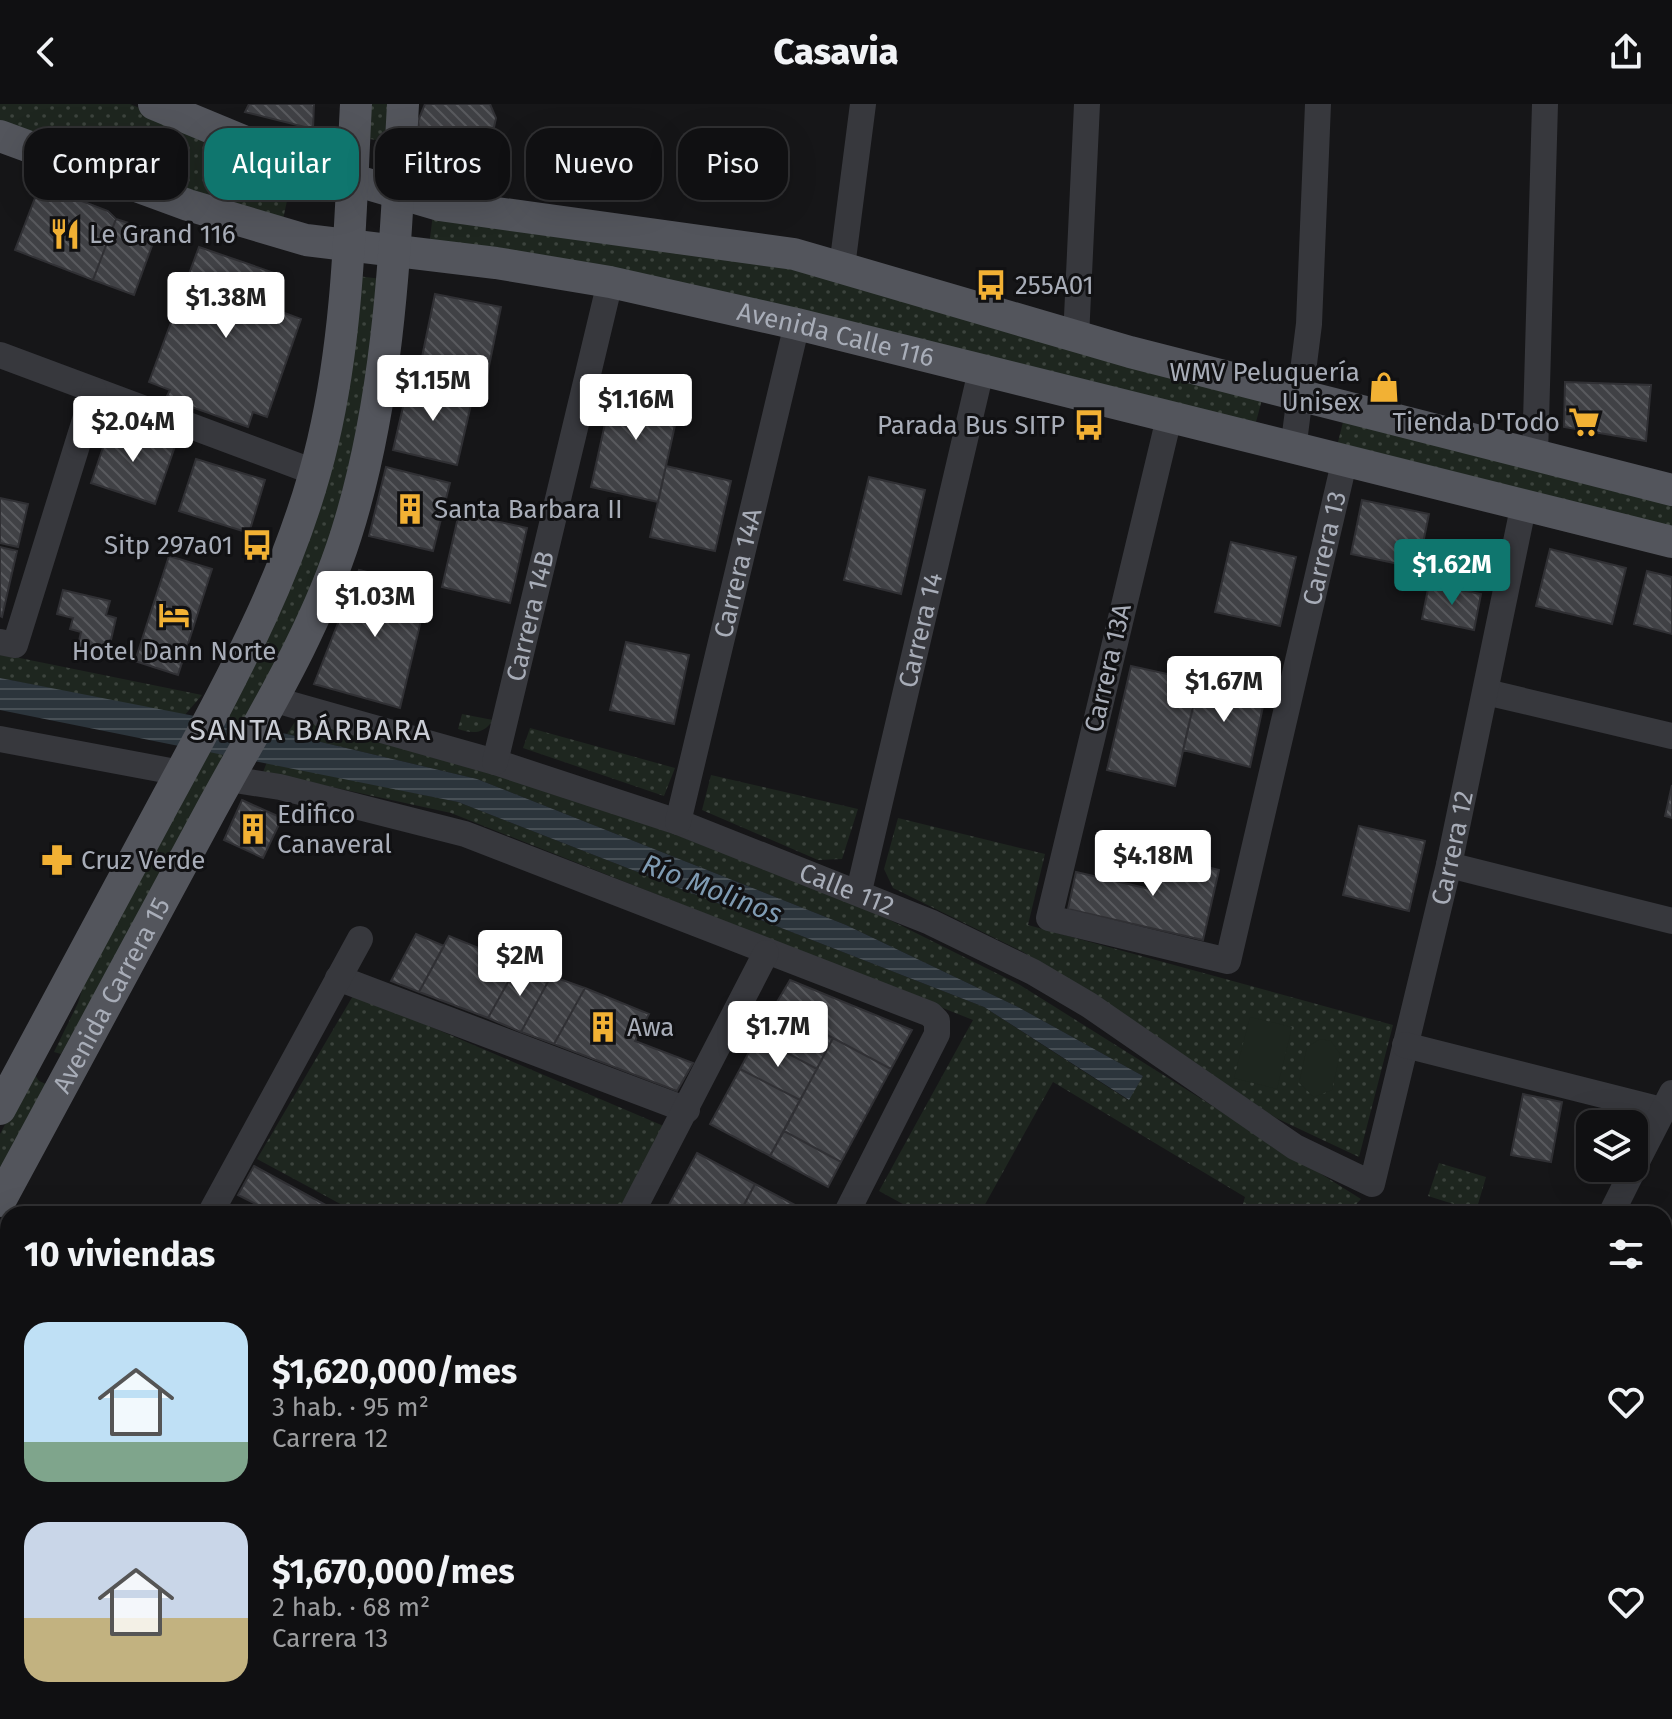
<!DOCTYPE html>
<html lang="es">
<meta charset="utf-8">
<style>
body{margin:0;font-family:"Fira Sans",sans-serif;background:#1e1e20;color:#f1f3f6;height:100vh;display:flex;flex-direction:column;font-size:30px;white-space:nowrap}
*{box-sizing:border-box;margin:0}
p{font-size:26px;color:#9c9d9f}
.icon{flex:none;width:44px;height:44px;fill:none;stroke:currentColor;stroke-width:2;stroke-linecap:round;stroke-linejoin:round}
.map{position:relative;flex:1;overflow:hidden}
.details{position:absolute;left:0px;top:1102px;width:1672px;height:514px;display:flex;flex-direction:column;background:#101012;border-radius:24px 24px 0 0;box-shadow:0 8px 32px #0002,0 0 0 2px #303032}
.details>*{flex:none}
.hud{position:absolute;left:24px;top:24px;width:800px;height:72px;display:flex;gap:16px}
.tools{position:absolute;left:1576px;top:1006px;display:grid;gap:16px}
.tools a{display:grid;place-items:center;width:72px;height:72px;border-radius:16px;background:#101012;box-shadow:0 8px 32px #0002,0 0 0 2px #303032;font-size:40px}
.price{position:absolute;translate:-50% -68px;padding:0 18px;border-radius:8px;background:#fff;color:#222;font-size:26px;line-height:52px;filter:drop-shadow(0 2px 4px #0008)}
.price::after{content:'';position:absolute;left:50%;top:48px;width:24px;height:18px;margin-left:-12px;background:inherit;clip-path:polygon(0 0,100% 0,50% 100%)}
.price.on{background:#0f766e;color:#fff}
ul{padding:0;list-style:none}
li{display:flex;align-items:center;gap:24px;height:200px;padding:0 24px}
li span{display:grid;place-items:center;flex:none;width:224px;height:160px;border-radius:24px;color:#555}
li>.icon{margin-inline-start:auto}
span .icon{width:96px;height:96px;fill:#fffc;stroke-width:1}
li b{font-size:34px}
h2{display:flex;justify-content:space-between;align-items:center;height:96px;padding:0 24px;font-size:34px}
.chip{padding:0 28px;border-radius:24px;background:#101012;box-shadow:0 8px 32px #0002,0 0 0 2px #303032;font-size:28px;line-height:72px}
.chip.on{background:#0f766e;color:#fff}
header{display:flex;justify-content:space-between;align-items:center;height:104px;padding:0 24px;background:#101012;font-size:36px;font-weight:800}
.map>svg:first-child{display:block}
.grass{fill:url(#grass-dots)}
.garden{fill:#1e261f}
.water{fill:url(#water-rules)}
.building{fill:url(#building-back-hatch);stroke:#303034;stroke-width:2}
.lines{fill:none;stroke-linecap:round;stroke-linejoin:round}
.minor{stroke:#37383d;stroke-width:26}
.major{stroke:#53555c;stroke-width:32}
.labels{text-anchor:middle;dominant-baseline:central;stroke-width:6;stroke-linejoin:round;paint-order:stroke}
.poi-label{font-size:26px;fill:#a8adb8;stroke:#111113;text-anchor:start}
.street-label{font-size:26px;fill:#a8adb8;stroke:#111113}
.water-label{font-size:28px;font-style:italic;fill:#7f9bb3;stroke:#111113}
.quarter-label{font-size:30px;letter-spacing:2px;fill:#c9ccd4;stroke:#111113}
</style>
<header><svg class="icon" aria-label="back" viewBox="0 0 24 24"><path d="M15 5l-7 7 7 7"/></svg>Casavia<svg class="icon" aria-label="share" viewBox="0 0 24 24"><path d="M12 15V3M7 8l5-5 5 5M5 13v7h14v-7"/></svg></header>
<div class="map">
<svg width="1672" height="1615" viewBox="0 0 1672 1615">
<defs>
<pattern id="grass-dots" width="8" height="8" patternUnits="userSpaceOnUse" patternTransform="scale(2)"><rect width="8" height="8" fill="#1e261f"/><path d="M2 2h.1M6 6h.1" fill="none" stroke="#3c433d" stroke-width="1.8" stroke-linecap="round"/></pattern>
<pattern id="water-rules" width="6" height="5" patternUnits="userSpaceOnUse" patternTransform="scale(2)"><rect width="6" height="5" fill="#2c353c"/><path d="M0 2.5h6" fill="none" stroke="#485056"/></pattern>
<pattern id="building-back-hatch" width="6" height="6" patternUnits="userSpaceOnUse" patternTransform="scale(2)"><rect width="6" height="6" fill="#404145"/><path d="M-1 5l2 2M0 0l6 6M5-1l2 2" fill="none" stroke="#595a5e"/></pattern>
</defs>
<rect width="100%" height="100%" fill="#161618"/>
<path class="grass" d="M0,0h130l163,69 -11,51 -282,-96z
M366,0h24l-2,38 -24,-4z
M433,110l352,49 478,133 -7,26 -827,-176z
M357,172l25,3 -26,158 -36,142 -73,148 -25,-5 50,-97z
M1344,314l328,80v34l-336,-82z
M0,550l202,41 -18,21 -184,-38z
M462,610l31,6c-9,14 -20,14 -35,9z
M298,613l183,45 371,139 168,84 341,214 -14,15h-107l5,-17 -192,-115 -70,126 5,6h-67l-42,-23 94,-171 -522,-207 -188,-41 4,-10 191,40 526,205 144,93 15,-24 -125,-69 -172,-82 -369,-146 -190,-45z
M530,624l145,40 -11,28 -141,-48z
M206,647l22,4 -167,299 -7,-2 24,-49 7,-23z
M711,671l147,34 -16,50 -24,1 -116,-50z
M898,714l147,36 -17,71 365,100 -34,132 -83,-39 -253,-166 -130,-64 -9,-19z
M354,890l312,133 -50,87h-257l-102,-55z
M33,968l6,9 9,4 -48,107v-58z
M1439,1059l47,14 -10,34 -48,-15z"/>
<path class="garden" d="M1250,913l42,10 -15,62 -43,-11z
M1320,935l11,2 9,13 -8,36 -18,7 -15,-14 8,-36z"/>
<path class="water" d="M0,574l287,56 190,45 369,146 172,82 125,69 -14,24 -145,-93 -526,-205 -458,-92z"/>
<path class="building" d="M249,0h65l-1,25 -68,-17z
M425,0h65l6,14 -6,28 -23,16 -10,1 -23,-8 -14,-20 -2,-14z
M40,81l68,26 8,8 -23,61 -78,-30z
M116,115l41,13 -23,63 -41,-15z
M199,143l84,29 -12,32 30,11 -34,98 -14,-5 -5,15 -82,-29 4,-8 -21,-8z
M435,190l66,13 -14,69 -66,-14z
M409,277l64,15 -16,69 -64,-15z
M1565,278l86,3 -5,56 -82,-14z
M614,279l67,15 -23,104 -67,-15z
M111,320l64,22 -20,58 -64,-21z
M196,355l69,21 -16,53 -70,-22z
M666,362l65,15 -16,70 -65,-14z
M386,363l64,16 -17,68 -64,-15z
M869,373l56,13 -24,104 -57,-14z
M0,394l28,6 -10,43 -18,-4z
M1362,396l67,14 -11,54 -67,-14z
M459,409l68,15 -17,75 -68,-16z
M1231,438l65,15 -16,69 -65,-14z
M0,443l17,4 -15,66 -2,-1z
M1550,445l76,19 -14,56 -76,-18z
M169,452l43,13 -34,106 -43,-14z
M359,466l70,17 -29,121 -86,-24z
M1647,467l25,6v57l-38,-10z
M1429,480l52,10 -7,36 -52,-11z
M63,486l47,11 -4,14 10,3 -8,35 -30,-7 3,-14 -11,-3 3,-11 -16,-4z
M626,538l63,13 -15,69 -64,-14z
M1131,562l68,15 -24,105 -68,-16z
M1199,577l66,16 -15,70 -67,-17z
M1672,681v33l-7,-2z
M242,696l40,18 -19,40 -39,-18z
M1359,722l66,15 -16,70 -66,-16z
M1158,751l61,15 -16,70 -135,-31 8,-37 74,17z
M416,830l28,12 -25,46 -28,-11z
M449,832l69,28 -30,54 -69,-26z
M518,860l33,12 -30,56 -33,-14z
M551,872l34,12 -31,56 -33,-12z
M790,876l122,50 -21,39 -117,-62z
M585,884l64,26 -14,27 58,22 -16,28 -123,-47z
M774,903l59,31 -16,31 -60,-32z
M757,933l60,32 -17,31 -60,-31z
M833,934l58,31 -50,93 -57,-31z
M740,965l60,31 -30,56 -60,-32z
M1523,990l39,8 -11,60 -40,-7z
M784,1027l57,31 -13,25 -58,-31z
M697,1049l58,31 -16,30h-75z
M254,1062l88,48h-67l-37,-19z
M755,1080l57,30h-60l-10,-5z
M1664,1129l8,4v45l-8,16z
M0,1188l8,4v47l-8,-4z
M0,1379l8,4v62l-8,-4z
M0,1527l8,5v22l-8,15z"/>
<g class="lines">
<g class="minor">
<path d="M842,163l21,-163"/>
<path d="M1076,234l11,-234"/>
<path d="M0,251l314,117"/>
<path id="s1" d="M1169,314l-120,500 179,43 116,-498"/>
<path d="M1293,346l16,-126 9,-220"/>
<path d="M1535,352l10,-352"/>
<path d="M0,538l15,3 79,-254"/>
<path d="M1486,588l186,44"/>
<path id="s2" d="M272,595l223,63 183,60 252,100 103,50 56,33 206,142 77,37 77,-319 74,-357"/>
<path d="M0,635l181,34"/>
<path id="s3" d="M495,658l115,-480"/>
<path d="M229,675l51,8 185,47 465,180 7,7v13l-91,180"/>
<path id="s4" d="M678,718l119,-498"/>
<path d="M1449,761l223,56"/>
<path id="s5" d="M859,787l122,-520"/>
<path d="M338,874l349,132"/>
<path d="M1405,941l257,65"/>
<path d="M1634,1063l38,-74"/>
<path d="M210,1110l150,-275"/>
<path d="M631,1110l135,-261"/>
<path d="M1611,1110l23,-46"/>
<path d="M0,1269l8,4"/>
<path d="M0,1472l8,4"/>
<path d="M1672,1516v35"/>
<path d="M1664,1590l8,4"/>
<path d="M246,1608l13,7"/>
<path d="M632,1608l13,7"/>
<path d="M6,1615l3,-7"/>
<path d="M357,1615l4,-7"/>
<path d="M558,1615l3,-7"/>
<path d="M583,1615l4,-7"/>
<path d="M788,1615l3,-7"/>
<path d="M995,1615l4,-7"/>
<path d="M1169,1615l4,-7"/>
</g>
<g class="major">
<path d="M154,0l142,59 143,42 355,49 336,98 542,138"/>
<path id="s6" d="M0,32l188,69 118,35 190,23 114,19 187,42 875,218"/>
<path d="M0,1005c55,-103 111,-206 166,-309 63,-116 127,-230 157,-359 26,-111 27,-224 33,-337"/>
<path id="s7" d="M0,1097c70,-129 140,-259 210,-389 49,-90 105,-179 136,-277 44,-139 49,-286 57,-431"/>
<path d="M1664,1458l8,-16"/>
<path d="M1664,1513l8,-14"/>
<path d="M1578,1615l4,-7"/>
<path d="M1606,1615l4,-7"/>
</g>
</g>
<defs>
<symbol id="restaurant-bare" viewBox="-9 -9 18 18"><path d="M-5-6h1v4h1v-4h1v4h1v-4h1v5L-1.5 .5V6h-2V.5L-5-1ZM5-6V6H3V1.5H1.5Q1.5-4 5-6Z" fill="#f2b134" stroke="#111113" stroke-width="2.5" paint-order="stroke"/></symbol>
<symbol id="bus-bare" viewBox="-9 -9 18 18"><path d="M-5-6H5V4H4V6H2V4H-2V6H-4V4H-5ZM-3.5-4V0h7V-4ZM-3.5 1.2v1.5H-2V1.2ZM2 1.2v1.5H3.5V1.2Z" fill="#f2b134" stroke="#111113" stroke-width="2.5" paint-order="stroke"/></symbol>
<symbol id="shop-bare" viewBox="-9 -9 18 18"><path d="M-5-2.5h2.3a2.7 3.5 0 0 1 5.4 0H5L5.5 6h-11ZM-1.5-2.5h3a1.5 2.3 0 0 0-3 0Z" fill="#f2b134" stroke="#111113" stroke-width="2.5" paint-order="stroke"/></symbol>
<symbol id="supermarket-bare" viewBox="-9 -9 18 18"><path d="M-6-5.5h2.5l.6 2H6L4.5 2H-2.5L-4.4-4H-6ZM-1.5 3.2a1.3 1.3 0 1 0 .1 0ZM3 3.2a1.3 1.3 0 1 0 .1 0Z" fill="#f2b134" stroke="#111113" stroke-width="2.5" paint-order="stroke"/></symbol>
<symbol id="building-bare" viewBox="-9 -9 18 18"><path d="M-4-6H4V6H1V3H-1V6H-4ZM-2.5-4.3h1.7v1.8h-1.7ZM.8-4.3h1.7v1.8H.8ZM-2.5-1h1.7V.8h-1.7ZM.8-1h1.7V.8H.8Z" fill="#f2b134" stroke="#111113" stroke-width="2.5" paint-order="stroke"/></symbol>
<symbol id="hotel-bare" viewBox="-9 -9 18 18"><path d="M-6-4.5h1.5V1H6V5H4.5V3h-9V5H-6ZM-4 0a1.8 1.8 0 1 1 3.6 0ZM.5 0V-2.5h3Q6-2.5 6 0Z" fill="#f2b134" stroke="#111113" stroke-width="2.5" paint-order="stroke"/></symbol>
<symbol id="pharmacy-bare" viewBox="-9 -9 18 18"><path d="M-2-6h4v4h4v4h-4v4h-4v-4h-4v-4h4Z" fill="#f2b134" stroke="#111113" stroke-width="2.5" paint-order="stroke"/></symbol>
</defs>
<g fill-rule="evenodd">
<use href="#restaurant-bare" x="43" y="108" width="44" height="44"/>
<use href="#bus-bare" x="969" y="159" width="44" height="44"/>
<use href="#shop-bare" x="1362" y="261" width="44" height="44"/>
<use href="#supermarket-bare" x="1562" y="296" width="44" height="44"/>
<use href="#bus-bare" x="1067" y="299" width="44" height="44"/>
<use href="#building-bare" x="388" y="383" width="44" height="44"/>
<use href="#bus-bare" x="235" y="419" width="44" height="44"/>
<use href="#hotel-bare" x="152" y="489" width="44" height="44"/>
<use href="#building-bare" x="231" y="703" width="44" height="44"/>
<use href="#pharmacy-bare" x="35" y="734" width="44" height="44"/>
<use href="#building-bare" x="581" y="901" width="44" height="44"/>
</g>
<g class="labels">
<g class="poi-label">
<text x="89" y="130">Le Grand 116</text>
<text x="1015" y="181">255A01</text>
<text x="1360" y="268" text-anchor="end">WMV Peluquería<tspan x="1360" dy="30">Unisex</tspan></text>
<text x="1560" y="318" text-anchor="end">Tienda D'Todo</text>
<text x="1065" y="321" text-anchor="end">Parada Bus SITP</text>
<text x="434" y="405">Santa Barbara II</text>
<text x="233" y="441" text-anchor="end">Sitp 297a01</text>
<text x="174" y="547" text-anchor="middle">Hotel Dann Norte</text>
<text x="277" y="710">Edifico<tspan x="277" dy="30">Canaveral</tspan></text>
<text x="81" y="756">Cruz Verde</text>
<text x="627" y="923">Awa</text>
</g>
<g class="street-label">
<text stroke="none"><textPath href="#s6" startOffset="862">Avenida Calle 116</textPath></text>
<text stroke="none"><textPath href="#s1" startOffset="1122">Carrera 13</textPath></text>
<text stroke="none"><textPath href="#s4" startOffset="256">Carrera 14A</textPath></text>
<text stroke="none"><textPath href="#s3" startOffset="150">Carrera 14B</textPath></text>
<text stroke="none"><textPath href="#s5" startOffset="268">Carrera 14</textPath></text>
<text transform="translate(1108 564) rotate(-77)">Carrera 13A</text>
<text stroke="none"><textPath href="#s2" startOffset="1556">Carrera 12</textPath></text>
<text stroke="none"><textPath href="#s2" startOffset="606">Calle 112</textPath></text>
<text stroke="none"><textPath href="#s7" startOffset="234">Avenida Carrera 15</textPath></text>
</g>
<g class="water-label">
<text transform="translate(712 785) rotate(21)">Río Molinos</text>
</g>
<g class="quarter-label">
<text x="311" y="626">SANTA BÁRBARA</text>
</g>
</g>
</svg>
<div class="tools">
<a><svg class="icon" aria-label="layers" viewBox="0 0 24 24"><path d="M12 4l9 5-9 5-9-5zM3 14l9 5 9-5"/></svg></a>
</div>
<b class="price" style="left:226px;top:236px">$1.38M</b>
<b class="price" style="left:433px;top:319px">$1.15M</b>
<b class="price" style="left:636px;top:338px">$1.16M</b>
<b class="price" style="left:133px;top:360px">$2.04M</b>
<b class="price on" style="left:1452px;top:503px">$1.62M</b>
<b class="price" style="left:375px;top:535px">$1.03M</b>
<b class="price" style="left:1224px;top:620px">$1.67M</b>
<b class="price" style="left:1153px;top:794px">$4.18M</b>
<b class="price" style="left:520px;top:894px">$2M</b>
<b class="price" style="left:778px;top:965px">$1.7M</b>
<div class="hud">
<a class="chip">Comprar</a>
<a class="chip on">Alquilar</a>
<a class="chip">Filtros</a>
<a class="chip">Nuevo</a>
<a class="chip">Piso</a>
</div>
<section class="details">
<h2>10 viviendas<svg class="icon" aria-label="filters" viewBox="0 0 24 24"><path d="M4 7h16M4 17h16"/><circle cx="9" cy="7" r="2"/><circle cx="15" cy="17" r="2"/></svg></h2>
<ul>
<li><span style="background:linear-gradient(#bfe0f5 75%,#7fa58c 0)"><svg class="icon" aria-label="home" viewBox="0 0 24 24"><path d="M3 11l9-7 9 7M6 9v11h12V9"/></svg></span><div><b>$1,620,000/mes</b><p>3 hab. · 95 m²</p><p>Carrera 12</p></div><svg class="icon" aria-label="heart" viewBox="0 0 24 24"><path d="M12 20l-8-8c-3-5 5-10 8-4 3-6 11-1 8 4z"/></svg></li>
<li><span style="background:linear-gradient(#c9d6e8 60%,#c2b280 0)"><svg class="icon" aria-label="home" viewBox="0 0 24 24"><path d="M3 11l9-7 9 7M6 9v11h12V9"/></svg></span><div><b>$1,670,000/mes</b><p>2 hab. · 68 m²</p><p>Carrera 13</p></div><svg class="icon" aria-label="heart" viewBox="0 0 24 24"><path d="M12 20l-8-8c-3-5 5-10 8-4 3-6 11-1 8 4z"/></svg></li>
</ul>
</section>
</div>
